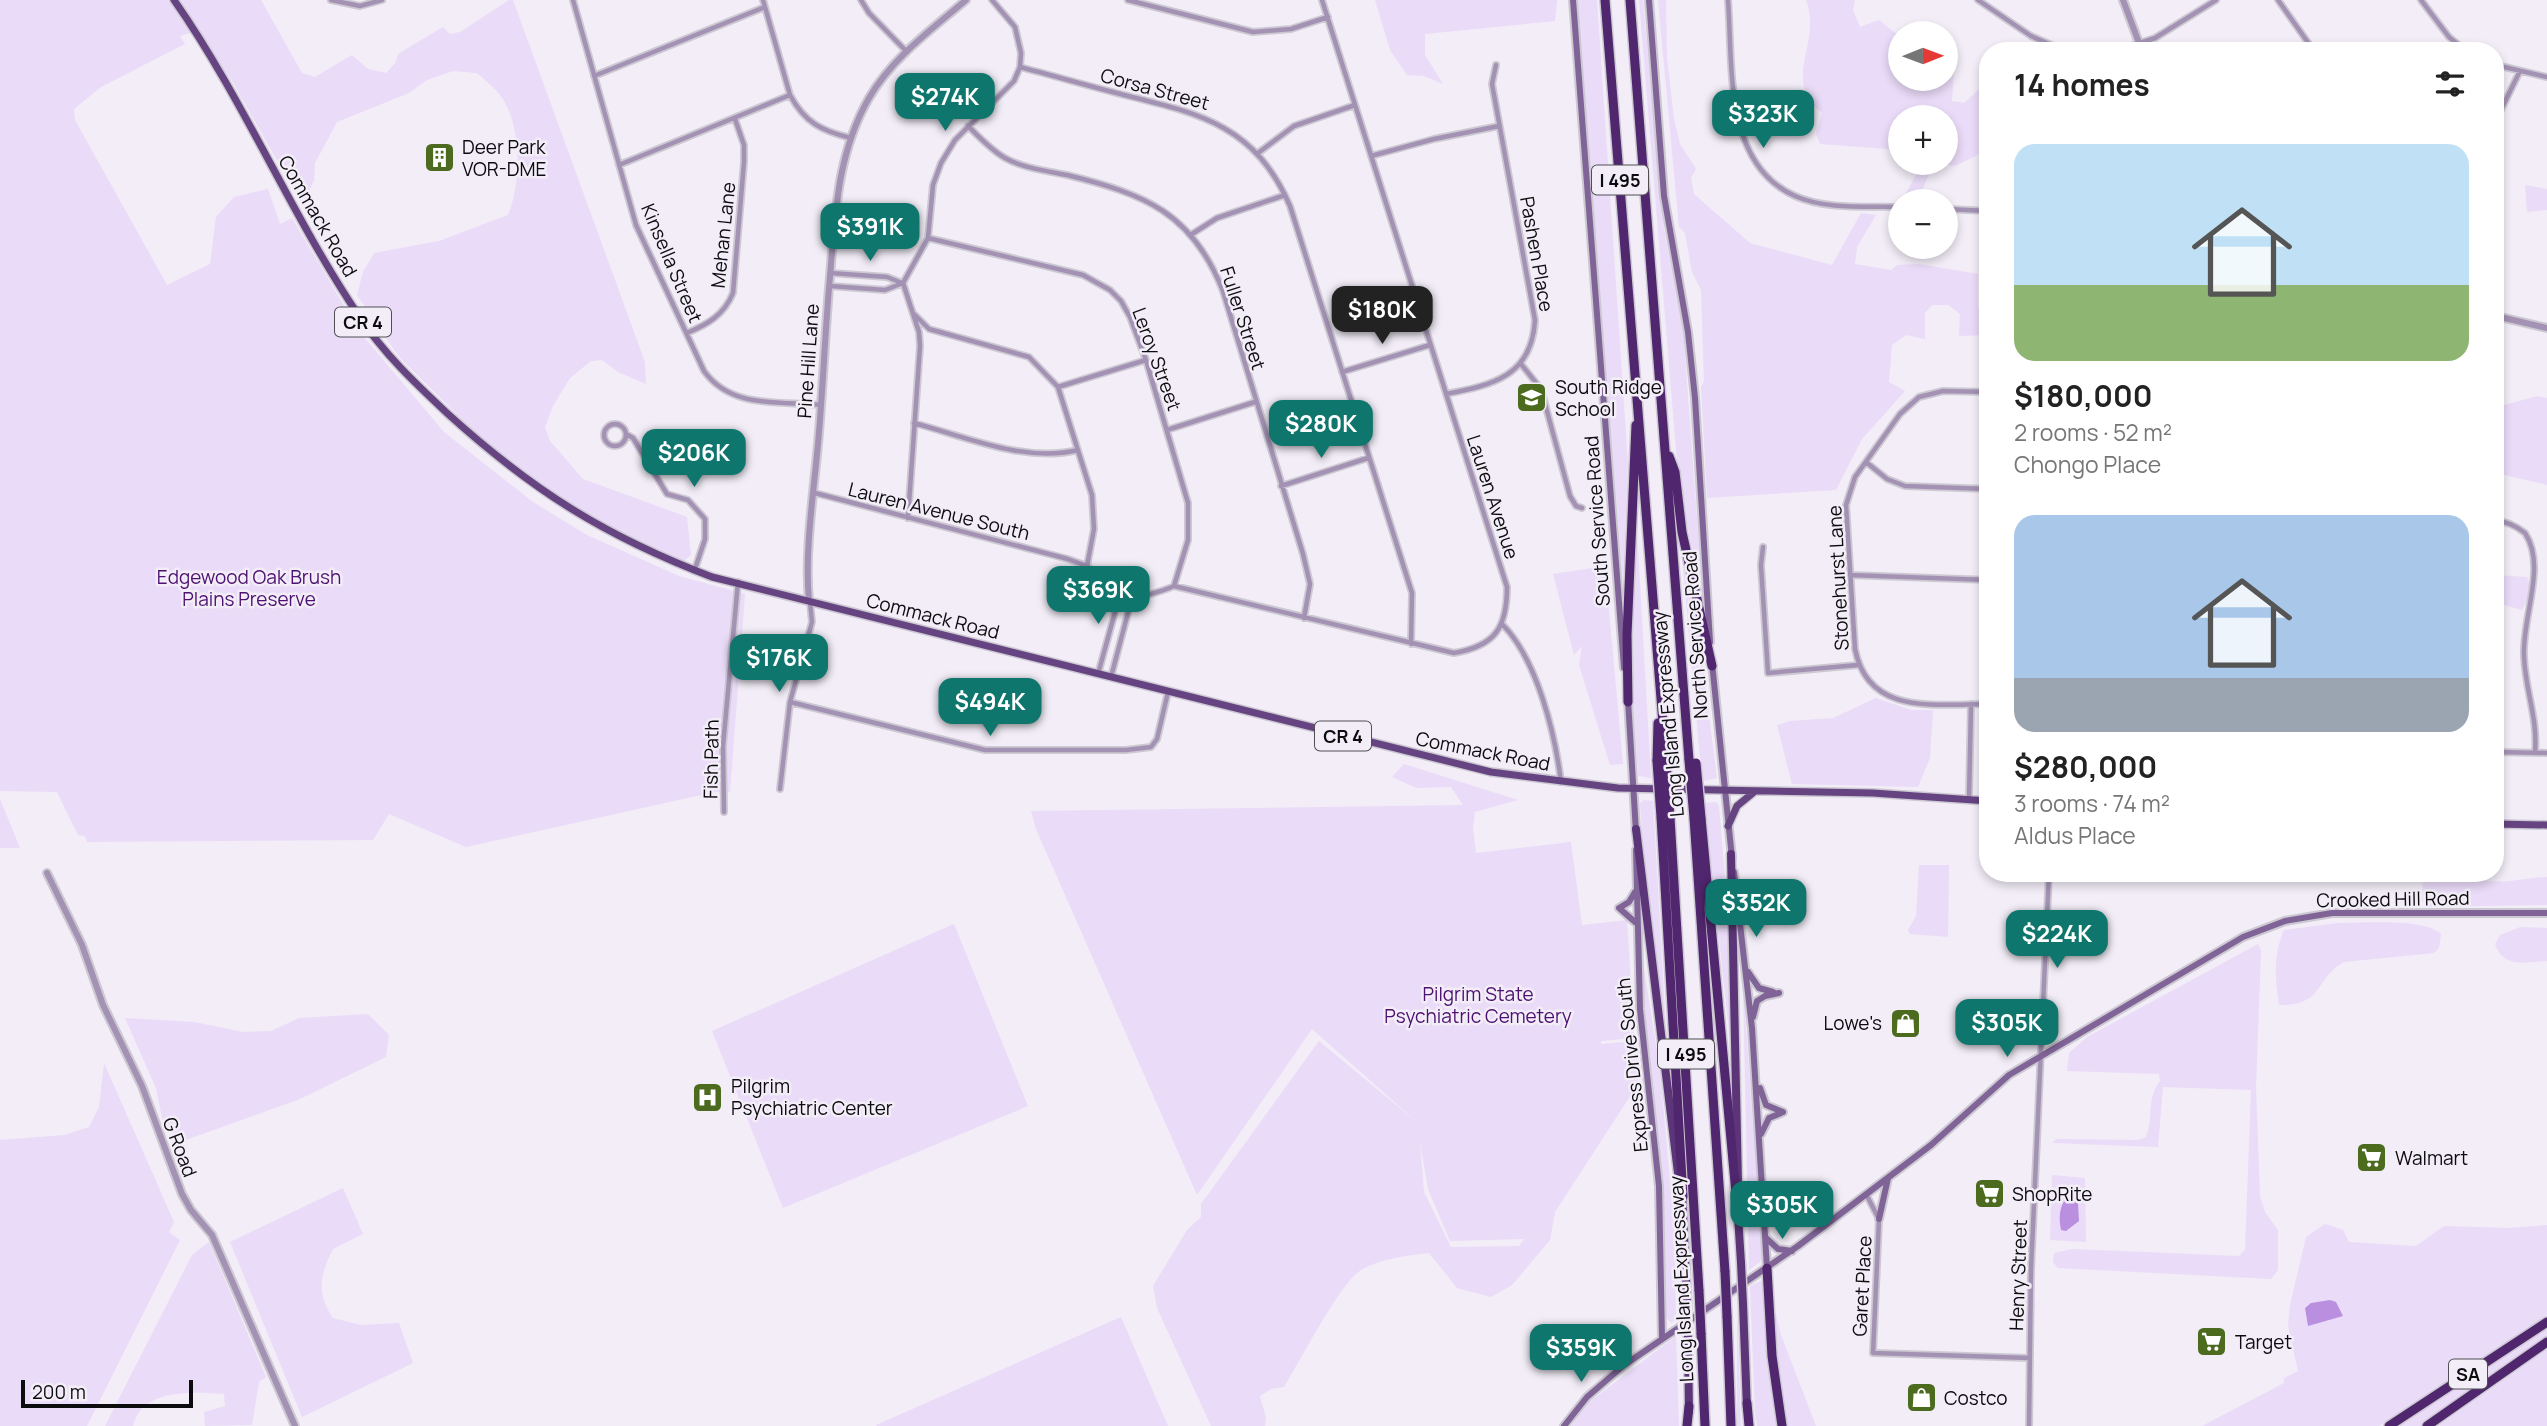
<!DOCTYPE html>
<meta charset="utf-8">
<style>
body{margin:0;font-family:Manrope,sans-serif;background:#f2f2f2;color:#222;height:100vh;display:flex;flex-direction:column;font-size:26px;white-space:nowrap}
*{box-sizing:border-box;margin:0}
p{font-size:23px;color:#767676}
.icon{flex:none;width:38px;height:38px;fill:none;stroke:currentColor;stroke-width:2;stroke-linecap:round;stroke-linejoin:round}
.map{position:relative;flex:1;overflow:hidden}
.details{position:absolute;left:1979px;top:42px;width:525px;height:840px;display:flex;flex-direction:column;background:#fff;border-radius:28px;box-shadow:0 4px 10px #0003}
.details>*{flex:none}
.needle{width:46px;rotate:89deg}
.controls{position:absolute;left:1888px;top:21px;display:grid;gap:14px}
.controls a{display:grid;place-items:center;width:70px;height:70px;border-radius:50%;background:#fff;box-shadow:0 4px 10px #0003;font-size:35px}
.scale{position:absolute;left:21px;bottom:18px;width:172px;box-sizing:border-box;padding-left:7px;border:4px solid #0c0b0e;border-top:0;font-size:19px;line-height:24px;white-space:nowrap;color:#0c0b0e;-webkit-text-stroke:5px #f2edf7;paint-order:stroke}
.price{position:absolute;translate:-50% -60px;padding:0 16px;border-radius:14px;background:#0f766e;color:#fff;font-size:23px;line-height:46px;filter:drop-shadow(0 2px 4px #0008)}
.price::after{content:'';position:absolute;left:50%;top:42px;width:21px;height:16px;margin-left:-10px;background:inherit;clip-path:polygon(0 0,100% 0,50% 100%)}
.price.selected{background:#222;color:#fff}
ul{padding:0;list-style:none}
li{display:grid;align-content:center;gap:14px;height:371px;padding:0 35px}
li span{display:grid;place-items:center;height:217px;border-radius:21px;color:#555}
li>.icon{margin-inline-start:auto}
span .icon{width:126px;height:126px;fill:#fffc;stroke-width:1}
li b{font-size:30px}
h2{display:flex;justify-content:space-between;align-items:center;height:84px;padding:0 35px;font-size:30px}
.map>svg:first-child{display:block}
.green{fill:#eadbf8;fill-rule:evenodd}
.water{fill:#ba8fdf}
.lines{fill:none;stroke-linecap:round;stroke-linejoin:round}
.minor-casing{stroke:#cdc9d2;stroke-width:8}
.tertiary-casing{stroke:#cdc9d2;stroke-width:10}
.secondary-casing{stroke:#cdc9d2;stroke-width:10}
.primary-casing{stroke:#cdc9d2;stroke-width:10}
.trunk-casing{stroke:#cdc9d2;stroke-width:11}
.motorway-casing{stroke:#cdc9d2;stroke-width:12}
.minor{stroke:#a492b5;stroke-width:4.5}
.tertiary{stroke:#a492b5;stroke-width:6}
.secondary{stroke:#806498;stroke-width:6}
.primary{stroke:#664482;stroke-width:7}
.trunk{stroke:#5b3578;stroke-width:8}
.motorway{stroke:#50266e;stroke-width:9}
.trunk-bridge-casing{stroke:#cdc9d2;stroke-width:11;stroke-linecap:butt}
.motorway-bridge-casing{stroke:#cdc9d2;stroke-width:12;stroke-linecap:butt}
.trunk-bridge{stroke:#5b3578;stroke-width:8}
.motorway-bridge{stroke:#50266e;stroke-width:9}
.labels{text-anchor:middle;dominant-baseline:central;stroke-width:5;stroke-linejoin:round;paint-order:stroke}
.shield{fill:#f2edf7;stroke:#514f54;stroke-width:2}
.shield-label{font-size:18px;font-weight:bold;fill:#0c0b0e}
.street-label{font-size:19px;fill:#0c0b0e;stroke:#f2edf7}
.poi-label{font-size:19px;fill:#0c0b0e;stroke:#f2edf7;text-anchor:start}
.park-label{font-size:19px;fill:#4d1172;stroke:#f2edf7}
</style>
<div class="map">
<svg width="2547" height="1426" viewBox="0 0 2547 1426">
<rect width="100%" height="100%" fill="#f2edf7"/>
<path class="green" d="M0,0h261l41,73 13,4 37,-22 16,14 18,4 10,-11 2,-8 45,-27 7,7 10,-2 49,-32h4l132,362 1,22 -28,-12 -16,-12 -11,1 -21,17 -17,28 -8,21 5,14 33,38 104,38 4,38 -7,6 -97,-45 -96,-68 -92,-91 -42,-62 6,-23 11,-19 65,-12 69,-26c13,-32 14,-83 -4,-114 -6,-11 -18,-20 -27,-28l-24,-2 -26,9 -18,13 -72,29 -22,41 -1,17 -8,18 -6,3 -68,-120 -35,-50 -17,5 5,8 -84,43 -27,22 1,11 92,165 43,-21 6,-47 18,-20 34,-8 12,35 12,-6 67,113 85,101 89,70 54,33 92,41 66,18 -15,198h-15l-249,55 -77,-33 -16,26 -286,2 -2,-6 -7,-1 -21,-43 -57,-1z
M1375,0h182l-2,21 -130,13v21l18,29 -19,-8 -17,-1 -17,-25z
M1576,0h21l31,464 -5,118z
M1639,0h4l21,229 19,99 20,272 -24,-114z
M1658,0h8l1,57 7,62 6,25 16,25 -5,9 3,16 56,49 82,22 29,-52 15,2 -19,32 -2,17 36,6 6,-5 22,-1 59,10v34h10v27l-29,1 1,-22 -12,-9h-16l-7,8v26l-19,-4 -14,10 -3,37 16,9 -43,48 -26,51 -129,8 -6,-111 3,-6 -3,-91 -9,-18 -7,-39 -6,-6z
M1806,0h49l-2,10 7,17 19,-7 21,17v42h46v-14l8,5 -2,31 12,2 24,-22v69l-33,16 -21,-3 -16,36 -16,2 20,-38h24v-46h-46v33l-80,-6 -4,-10 6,-21c-42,-34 1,-70 -16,-113z
M2525,185l22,4v21l-20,2z
M2538,396l9,2v87l-51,-12v-66z
M1637,531l14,247 -13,-2 -8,-130 4,-110z
M1682,558l17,78 18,142 -15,3z
M1605,566l18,198 -13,1 -31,-100 3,-19 -8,9 -21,-81z
M2496,575l31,2 5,13 -10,20 -25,-7 -1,3z
M1876,698l35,12h22l-3,48 -12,29 -126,-3 -15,-59 13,-4 43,-3z
M1404,764l114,36 -43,12 -2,16 3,25 95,-11 11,83 45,-5 7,118 -33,3v3l35,-3 2,43 -83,128 -5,28 -38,45 -21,12 -34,-9 -28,-35c-23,3 -48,5 -68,17 -22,14 -61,92 -77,117l-13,2 -11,7 6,22 -1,8h-54l-54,-118 -4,-22 34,-56 14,-13v-13l118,-163 99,82 -106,-94 -115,166 -161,-366 -5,-18 432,-6 -12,-18 -35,1 -24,-11zM1420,1142l8,47 22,52 74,-2 -5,7 -68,1 -27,-55z
M0,799l20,49h-20z
M1644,800l9,1 14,246 -22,-164 -5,-80z
M1716,802l3,4 9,106 4,146 -28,-255z
M1919,865h30l-1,72 -38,-3 -2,-4 8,-14z
M2470,875c24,13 50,3 77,2v28l-120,2 -5,-7 1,-23z
M2338,923c22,0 89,-5 103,11l-2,14 -5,5 -90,9c-30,16 -19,44 -65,43 -4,-27 -6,-49 5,-75z
M954,924l74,182 -245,102 -71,-177z
M2520,927l27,1v33c-21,1 -43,8 -52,-17l5,-9z
M2258,944l3,7 -5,136 4,109 5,16 13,18v40l-7,9 -213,-11 -5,-6 1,-9 18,-4 167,7 6,-6 6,-160 -88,-3 -5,60 -106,-4 4,-4 81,1 9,-3c8,-21 0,-38 14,-56l-1,-7 -92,-3 2,-18 18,-16z
M1642,956l18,114 14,155 2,94 -5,4 -6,-7 -2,-115 -22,-230z
M1743,984l19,273 -2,5 -11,8z
M368,1014l21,21 -3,22 -86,42 -117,42 -20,-18 -7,-35 -31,-70 69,4 49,10 28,-1 28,-13z
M104,1063l70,159 -5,10 11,8 -93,186h-87v-286l64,-5 25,-8 10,-20z
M2052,1175l33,3 1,64 -36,-2z
M343,1188l20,46 -30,15c-13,25 -17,45 0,69l28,7 38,-2 14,40 -111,54 -72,-175z
M2325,1224l18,6 6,12 67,4 28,-20 65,2 38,-3v90l-168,111h-177l82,-43v-5l14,-7 -10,-45 2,-21 16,-68z
M209,1242l57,135 -7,5 -7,43 -47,1 -1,-14 21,-6 -1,-12c-31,-2 -82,-6 -91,32h-28l87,-171z
M1763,1280l5,70 10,76h-21l-2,-12 -5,-128z
M1772,1298l9,37 35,91h-31l-9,-62z
M1737,1299l4,127h-4z
M1121,1317l47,109h-291l-1,-1z
M2547,1326v11l-126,89h-24z
M1676,1336l3,90h-108l18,-24z
M2547,1349v77h-109z"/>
<path class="water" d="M2070,1193l8,10 1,18 -13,10 -5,-1c-3,-15 -1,-26 9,-37z
M2330,1300l6,2 7,14 -35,10 -3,-18 6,-5z"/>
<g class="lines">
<defs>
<path id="minor" d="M331,0l29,6 22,-6
M573,0l63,225 68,146c27,38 75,30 117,34
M763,0l27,95c15,28 32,36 61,43
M861,0l8,13 38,39
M1128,0l125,32 38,-3 37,-12
M1728,0c5,65 -5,164 67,196 31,14 72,10 105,11
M1978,0l53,36 34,15
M2278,0l36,51
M2421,0l28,37 17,14
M2116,51l39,-13 61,-38
M2496,65l51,12
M1020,67c34,9 69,19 104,28 78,19 131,31 166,111l122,387 -1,51
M594,76l171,-69
M2496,120l24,-49
M968,126c11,11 23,24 37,32 18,10 42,13 62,17 77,19 125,37 156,116l80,263 7,30 -6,34
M1258,153l36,-27 61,-21
M1371,156l63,-17 65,-13
M619,165l171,-70
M1946,209l42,2
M1192,234l25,-16 68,-23
M928,238l155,37 27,15 11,11 9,16 16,43 42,143v37l-14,46
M830,273l57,4 15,6
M903,283l16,49 1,14 -12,172
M830,286l55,4 18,-7 25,-45 5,-53 8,-22 14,-23 59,-59 6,-14 1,-14 -6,-26 -23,-27
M915,315l14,14 100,28 29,30 34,108 2,34 -7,37
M687,333c21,-9 37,-18 46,-40l11,-131v-17l-9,-26
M1521,364l20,25 29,107 6,10 6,2
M1342,372l88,-27
M1058,387l88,-27
M1988,392l-45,-1 -24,6 -19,17 -45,63 -9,28 9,144c13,67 80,55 133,55
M1446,394c47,-9 86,-18 89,-74l-43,-236 4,-19
M914,423c52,14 111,40 164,27
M604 435a11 11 0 1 1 22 0a11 11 0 1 1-22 0Z
M1167,430l88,-28
M626,434l7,4 34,56 21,6 17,19v20l-10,30
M1866,462l21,17 18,7 83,3
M1281,486l87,-28
M815,493l253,66 19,7 39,34
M2496,521c11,0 20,5 29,12 22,33 -3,83 -1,123 1,34 14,61 11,97
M1763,547l-2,18 7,108 90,-8
M1850,575l138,5
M1503,625c34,35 52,108 58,157
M1098,674l19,-69c18,-9 38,-10 57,-19l280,67c41,-7 53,-25 53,-66l-185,-587
M1111,677l18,-68 -3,-9
M790,702l195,48h141l25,-3 6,-8 11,-47
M2496,752l51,1
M780,789l10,-87 22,-80 -2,-20
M1969,799l2,-95
M724,812l-1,-66 15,-164
M1866,1194l13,25 -6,134 157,5
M2029,1426l2,-156 18,-397"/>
<path id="tertiary" d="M2123,0l19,51
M2496,316l51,12
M809,601c-5,-53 6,-116 10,-169 4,-48 6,-96 10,-144 6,-65 6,-131 40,-190 23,-40 63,-69 97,-98
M47,873l35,72 21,60 39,81 40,108 9,16 21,25 83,191"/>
<path id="secondary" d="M1573,0l51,668
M1649,0l15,196 24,136 7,66 15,244
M1712,663l20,195
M1628,700l8,132
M1636,850l4,159 19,177 3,152
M1734,872l18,156 15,240
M1635,892l-6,10 -10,6 16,14
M1748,972l11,16 14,4
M1753,1017l4,-16 8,-5 14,-3
M1760,1088l6,17 17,7
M1761,1134l8,-16 12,-5
M1879,1219l9,-41
M1766,1238l12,11 14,2
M1564,1426l23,-29 36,-31 175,-120 133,-101 78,-70 234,-138 42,-16 47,-8h215"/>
<path id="primary" d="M174,0c70,100 117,215 185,316 24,37 57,68 89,98 85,77 157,122 264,163l779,195 127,16 255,5 115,8
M2496,824l51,1
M1728,826l9,-20 17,-14"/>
<path id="trunk" d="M1636,829l42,344
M1731,854l7,329
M1682,1192l5,109
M1737,1200l4,63
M1743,1304l4,105
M1688,1342l1,70"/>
<path id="motorway" d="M1605,0l61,761
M1630,0l59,760
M1669,456l6,16 7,60 30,134
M1628,702l-1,-67 9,-210
M1657,761l1,-38
M1661,817l22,380
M1670,818l29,473
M1694,818l31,454
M1701,818l36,386
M1767,1268l5,88 10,70
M1727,1316l4,110
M1701,1333l4,93
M1747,1403l2,23
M1687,1426l2,-20
M2389,1426l158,-104
M2427,1426l120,-84"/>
</defs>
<use href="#minor" class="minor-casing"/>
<use href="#tertiary" class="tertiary-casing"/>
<use href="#secondary" class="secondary-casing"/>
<use href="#primary" class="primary-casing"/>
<use href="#trunk" class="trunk-casing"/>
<use href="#motorway" class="motorway-casing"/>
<use href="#minor" class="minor"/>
<use href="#tertiary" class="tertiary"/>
<use href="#secondary" class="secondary"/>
<use href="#primary" class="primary"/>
<use href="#trunk" class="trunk"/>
<use href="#motorway" class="motorway"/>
<defs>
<path id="trunk-bridge" d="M1741,1263l2,41
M1687,1301l1,41"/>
<path id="motorway-bridge" d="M1689,760l5,58
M1657,761l4,56
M1666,761l4,57
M1696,763l5,55
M1725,1272l2,44
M1699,1291l2,42"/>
</defs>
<use href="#trunk-bridge" class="trunk-bridge-casing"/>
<use href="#motorway-bridge" class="motorway-bridge-casing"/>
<use href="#trunk-bridge" class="trunk-bridge"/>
<use href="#motorway-bridge" class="motorway-bridge"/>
</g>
<defs>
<symbol id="building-square" viewBox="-11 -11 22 22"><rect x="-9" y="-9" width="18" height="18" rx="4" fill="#4d6b1f" stroke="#f2edf7"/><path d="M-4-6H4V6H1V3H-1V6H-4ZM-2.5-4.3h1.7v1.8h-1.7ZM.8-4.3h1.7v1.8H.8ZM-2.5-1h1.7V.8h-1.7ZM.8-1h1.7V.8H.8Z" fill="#fff"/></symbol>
<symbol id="school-square" viewBox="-11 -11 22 22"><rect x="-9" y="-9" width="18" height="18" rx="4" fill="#4d6b1f" stroke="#f2edf7"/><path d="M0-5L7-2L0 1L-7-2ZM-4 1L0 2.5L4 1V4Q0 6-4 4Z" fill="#fff"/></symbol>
<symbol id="shop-square" viewBox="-11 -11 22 22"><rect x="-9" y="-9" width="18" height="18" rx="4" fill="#4d6b1f" stroke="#f2edf7"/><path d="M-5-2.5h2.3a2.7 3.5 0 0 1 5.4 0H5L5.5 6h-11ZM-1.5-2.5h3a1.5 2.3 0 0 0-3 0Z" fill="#fff"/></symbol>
<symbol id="hospital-square" viewBox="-11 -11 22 22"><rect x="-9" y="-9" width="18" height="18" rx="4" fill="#4d6b1f" stroke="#f2edf7"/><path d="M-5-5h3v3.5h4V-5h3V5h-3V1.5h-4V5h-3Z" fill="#fff"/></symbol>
<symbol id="supermarket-square" viewBox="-11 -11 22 22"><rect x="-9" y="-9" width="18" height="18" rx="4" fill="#4d6b1f" stroke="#f2edf7"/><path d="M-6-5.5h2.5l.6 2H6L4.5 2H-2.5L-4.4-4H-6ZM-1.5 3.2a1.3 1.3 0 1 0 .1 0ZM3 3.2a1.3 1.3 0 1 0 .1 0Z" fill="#fff"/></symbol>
</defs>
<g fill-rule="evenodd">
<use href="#building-square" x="422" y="140" width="35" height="35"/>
<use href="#school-square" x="1514" y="380" width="35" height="35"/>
<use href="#shop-square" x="1888" y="1006" width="35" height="35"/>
<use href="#hospital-square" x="690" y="1080" width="35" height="35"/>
<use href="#supermarket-square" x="2354" y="1140" width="35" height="35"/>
<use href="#supermarket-square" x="1972" y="1176" width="35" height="35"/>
<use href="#supermarket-square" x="2194" y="1324" width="35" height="35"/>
<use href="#shop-square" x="1904" y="1380" width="35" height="35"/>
</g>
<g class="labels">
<g class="shield">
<rect x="1592" y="165.5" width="56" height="29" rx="5"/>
<rect x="335" y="307.5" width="56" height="29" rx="5"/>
<rect x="1315" y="721.5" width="56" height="29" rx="5"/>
<rect x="1658" y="1039.5" width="56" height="29" rx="5"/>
<rect x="2449" y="1359.5" width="38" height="29" rx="5"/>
</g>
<g class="shield-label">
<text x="1620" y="180">I 495</text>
<text x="363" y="322">CR 4</text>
<text x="1343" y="736">CR 4</text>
<text x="1686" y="1054">I 495</text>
<text x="2468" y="1374">SA</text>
</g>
<g class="street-label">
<text transform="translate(1155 89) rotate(15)">Corsa Street</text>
<text transform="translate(318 216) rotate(60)">Commack Road</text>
<text transform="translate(723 235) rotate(-84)">Mehan Lane</text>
<text transform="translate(1537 254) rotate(80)">Pashen Place</text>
<text transform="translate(672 263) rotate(67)">Kinsella Street</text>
<text transform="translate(1243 318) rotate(72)">Fuller Street</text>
<text transform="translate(1157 359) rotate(70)">Leroy Street</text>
<text transform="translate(808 361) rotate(-86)">Pine Hill Lane</text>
<text transform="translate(1493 497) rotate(72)">Lauren Avenue</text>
<text transform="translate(939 511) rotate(14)">Lauren Avenue South</text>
<text transform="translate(1597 521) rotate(-94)">South Service Road</text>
<text transform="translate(1838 578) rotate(-93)">Stonehurst Lane</text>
<text transform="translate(933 616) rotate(14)">Commack Road</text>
<text transform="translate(1695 635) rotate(-94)">North Service Road</text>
<text transform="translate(1668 714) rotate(-95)">Long Island Expressway</text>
<text transform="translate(1483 751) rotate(11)">Commack Road</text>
<text transform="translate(711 759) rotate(-89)">Fish Path</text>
<text transform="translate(2393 899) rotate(-1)">Crooked Hill Road</text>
<text transform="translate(1632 1065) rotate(-96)">Express Drive South</text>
<text transform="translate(180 1147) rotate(69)">G Road</text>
<text transform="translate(2018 1275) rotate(-88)">Henry Street</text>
<text transform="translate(1681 1279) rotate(-93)">Long Island Expressway</text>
<text transform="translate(1862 1286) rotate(-87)">Garet Place</text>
</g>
<g class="poi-label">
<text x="462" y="147">Deer Park<tspan x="462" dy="22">VOR-DME</tspan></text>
<text x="1555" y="387">South Ridge<tspan x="1555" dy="22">School</tspan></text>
<text x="1882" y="1023" text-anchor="end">Lowe's</text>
<text x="731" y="1086">Pilgrim<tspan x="731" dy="22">Psychiatric Center</tspan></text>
<text x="2395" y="1158">Walmart</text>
<text x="2012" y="1194">ShopRite</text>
<text x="2235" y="1342">Target</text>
<text x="1944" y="1398">Costco</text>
</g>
<g class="park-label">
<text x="249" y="577">Edgewood Oak Brush<tspan x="249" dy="22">Plains Preserve</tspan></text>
<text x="1478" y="994">Pilgrim State<tspan x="1478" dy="22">Psychiatric Cemetery</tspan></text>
</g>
</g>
</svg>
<div class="controls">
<a><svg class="needle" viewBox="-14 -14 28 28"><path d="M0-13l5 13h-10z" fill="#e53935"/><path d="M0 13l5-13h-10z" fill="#767676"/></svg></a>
<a>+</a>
<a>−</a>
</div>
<div class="scale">200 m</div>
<b class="price" style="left:945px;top:133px">$274K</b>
<b class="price" style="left:1763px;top:150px">$323K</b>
<b class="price" style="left:870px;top:263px">$391K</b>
<b class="price selected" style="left:1382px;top:346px">$180K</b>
<b class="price" style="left:1321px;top:460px">$280K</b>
<b class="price" style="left:694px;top:489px">$206K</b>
<b class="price" style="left:1098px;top:626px">$369K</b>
<b class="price" style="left:779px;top:694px">$176K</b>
<b class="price" style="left:990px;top:738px">$494K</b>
<b class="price" style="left:1756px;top:939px">$352K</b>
<b class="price" style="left:2057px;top:970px">$224K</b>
<b class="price" style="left:2007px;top:1059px">$305K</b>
<b class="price" style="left:1782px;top:1241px">$305K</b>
<b class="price" style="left:1581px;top:1384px">$359K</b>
<section class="details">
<h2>14 homes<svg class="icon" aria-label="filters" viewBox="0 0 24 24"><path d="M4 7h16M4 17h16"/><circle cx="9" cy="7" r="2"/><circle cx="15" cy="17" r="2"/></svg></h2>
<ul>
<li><span style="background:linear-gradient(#bfe0f5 65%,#8fb573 0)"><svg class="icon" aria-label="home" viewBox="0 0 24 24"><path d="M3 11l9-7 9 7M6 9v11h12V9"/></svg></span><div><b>$180,000</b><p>2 rooms · 52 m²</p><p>Chongo Place</p></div></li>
<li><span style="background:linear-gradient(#a9c7e8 75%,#9aa5b1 0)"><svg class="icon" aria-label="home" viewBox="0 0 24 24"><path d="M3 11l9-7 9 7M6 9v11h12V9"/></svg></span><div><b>$280,000</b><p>3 rooms · 74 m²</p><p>Aldus Place</p></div></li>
</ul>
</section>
</div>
